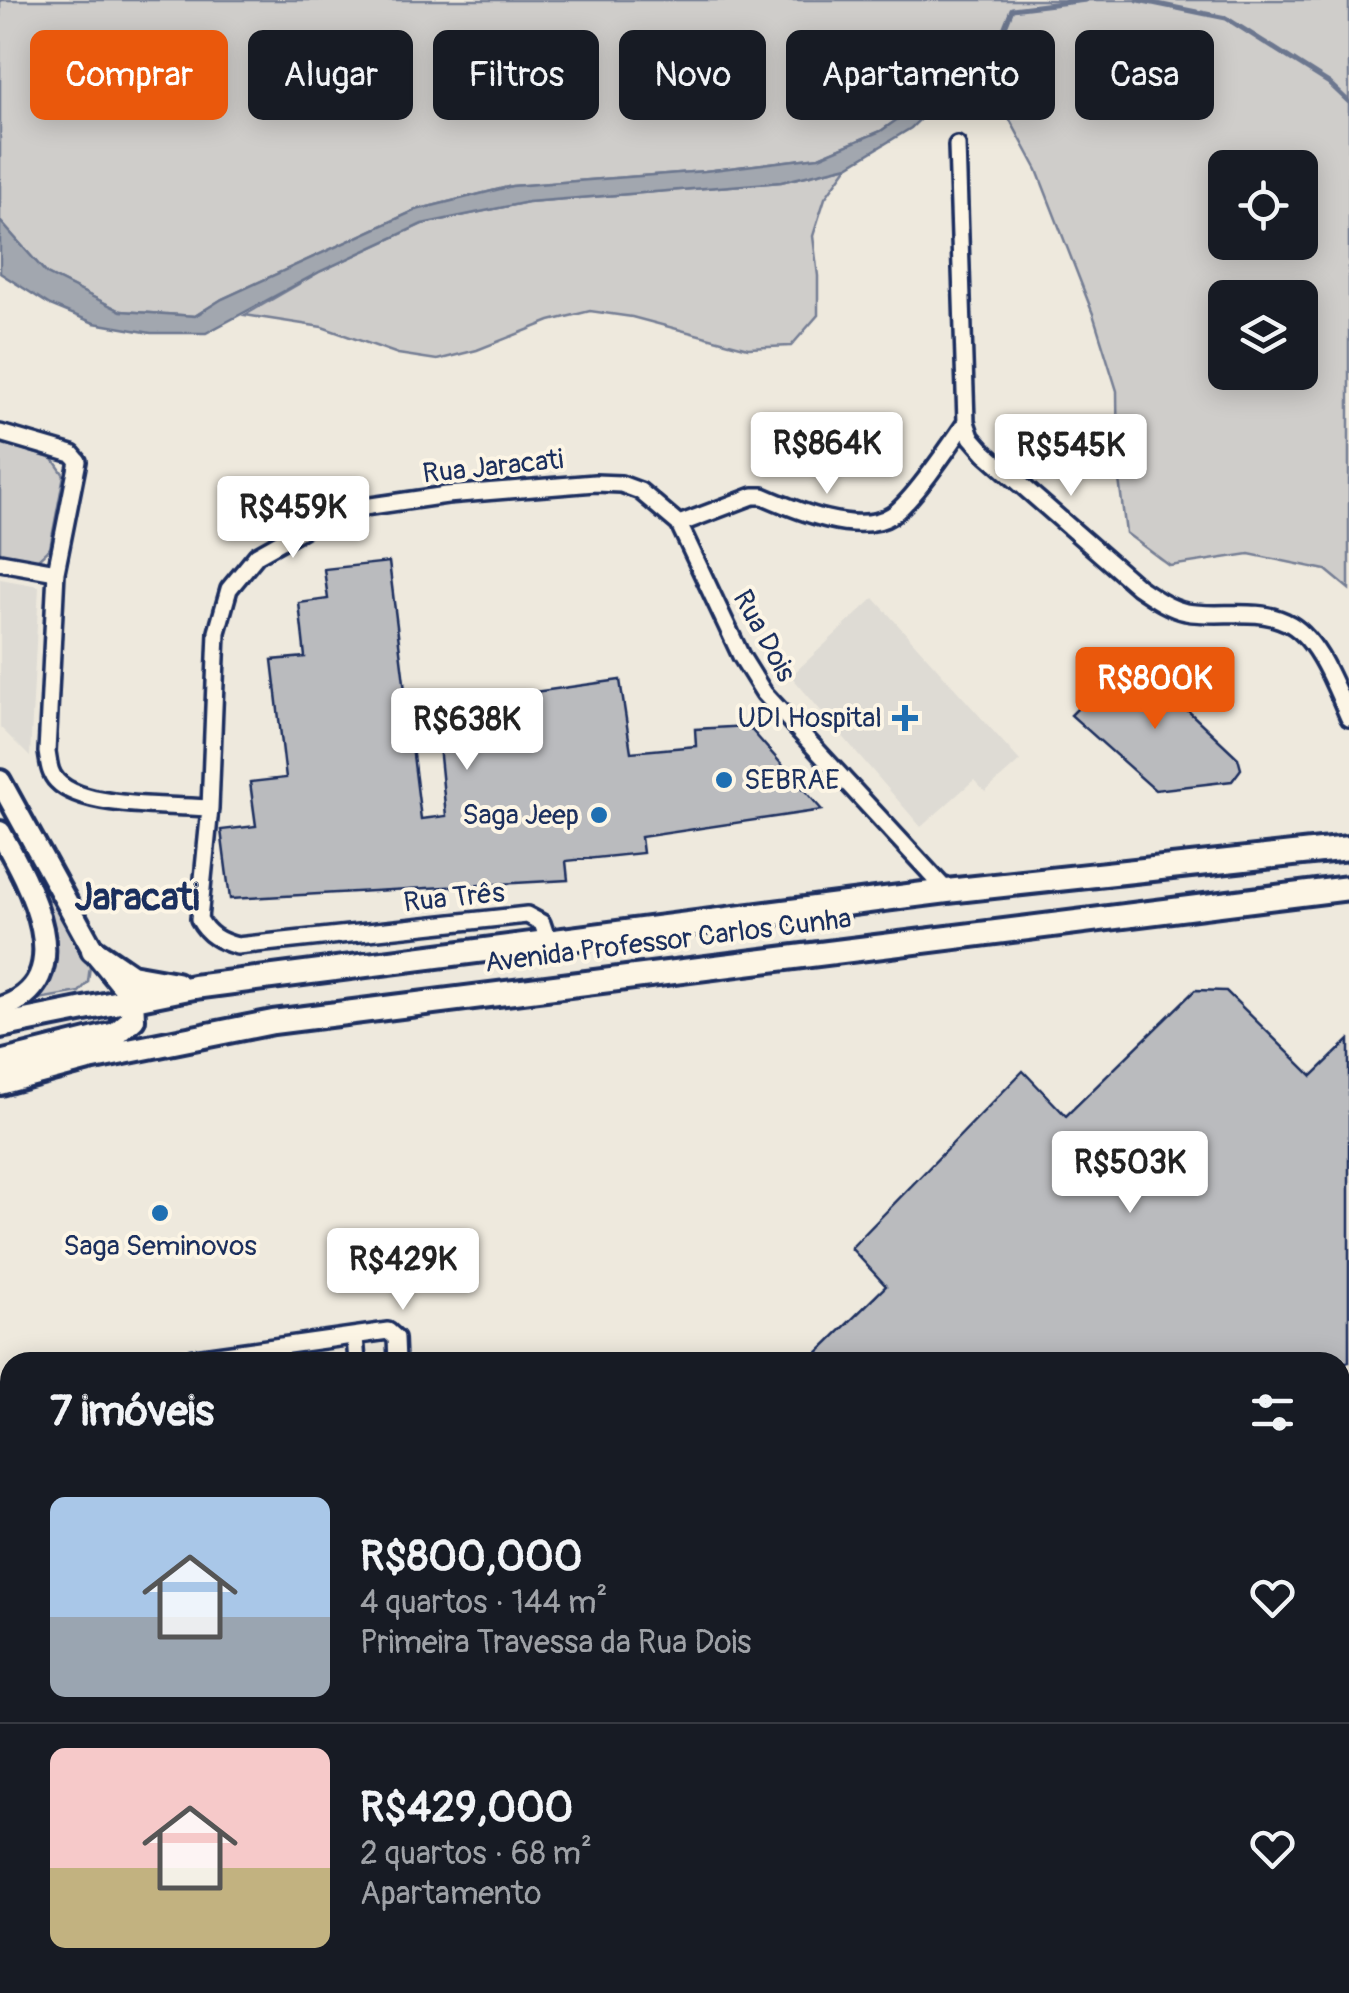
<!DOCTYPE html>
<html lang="pt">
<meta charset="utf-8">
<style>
body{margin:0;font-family:Pangolin,sans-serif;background:#242831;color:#f1f3f6;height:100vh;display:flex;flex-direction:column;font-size:38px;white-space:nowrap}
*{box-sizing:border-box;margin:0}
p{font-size:32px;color:#9ea1a6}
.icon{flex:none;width:55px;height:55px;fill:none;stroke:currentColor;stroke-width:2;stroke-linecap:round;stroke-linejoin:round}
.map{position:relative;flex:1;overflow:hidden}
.sheet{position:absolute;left:0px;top:1352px;width:1350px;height:642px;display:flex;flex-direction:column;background:#171b24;border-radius:30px 30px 0 0;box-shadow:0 5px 25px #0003}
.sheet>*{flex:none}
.guide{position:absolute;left:30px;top:30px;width:1290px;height:90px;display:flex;gap:20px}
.tools{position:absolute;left:1208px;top:150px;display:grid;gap:20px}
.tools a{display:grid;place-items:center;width:110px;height:110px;border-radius:15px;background:#171b24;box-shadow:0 5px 25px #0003;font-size:50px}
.price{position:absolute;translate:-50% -85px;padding:0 22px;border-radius:10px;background:#fff;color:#222;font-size:32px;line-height:65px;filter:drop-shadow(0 2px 5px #0008)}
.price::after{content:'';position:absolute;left:50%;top:60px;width:30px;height:22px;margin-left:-15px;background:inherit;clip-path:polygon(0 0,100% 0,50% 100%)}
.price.selected{background:#ea580c;color:#fff}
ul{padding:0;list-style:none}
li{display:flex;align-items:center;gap:30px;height:250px;padding:0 50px}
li+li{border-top:2px solid #363941}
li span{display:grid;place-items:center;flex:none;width:280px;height:200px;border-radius:15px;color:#555}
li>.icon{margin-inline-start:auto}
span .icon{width:120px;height:120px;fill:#fffc;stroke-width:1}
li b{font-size:42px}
h2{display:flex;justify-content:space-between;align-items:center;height:120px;padding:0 50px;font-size:42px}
.chip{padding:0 35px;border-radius:15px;background:#171b24;box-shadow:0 5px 25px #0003;font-size:35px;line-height:90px}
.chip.selected{background:#ea580c;color:#fff}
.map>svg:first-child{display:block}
.built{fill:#dedbd4}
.green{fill:#cfcdca;stroke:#757e94;stroke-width:2.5;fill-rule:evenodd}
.water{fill:#a2a7af;stroke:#6c778f;stroke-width:2.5}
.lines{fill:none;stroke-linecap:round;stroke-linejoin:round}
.stream{stroke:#6c778f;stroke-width:5}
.building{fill:#babbbe;stroke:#1b2f5e;stroke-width:2.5}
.minor-casing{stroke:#1b2f5e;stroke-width:22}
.secondary-casing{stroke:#1b2f5e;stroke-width:28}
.primary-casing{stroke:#1b2f5e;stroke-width:30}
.minor{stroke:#fcf5e5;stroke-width:15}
.secondary{stroke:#fcf5e5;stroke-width:20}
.primary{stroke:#fcf5e5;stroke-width:22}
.poi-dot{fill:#1f6fb2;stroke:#fcf5e5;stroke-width:4}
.labels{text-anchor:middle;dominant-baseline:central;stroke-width:8;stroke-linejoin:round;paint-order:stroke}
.street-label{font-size:28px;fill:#1b2f5e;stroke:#fcf5e5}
.poi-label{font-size:28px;fill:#1b2f5e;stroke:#fcf5e5;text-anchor:end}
.district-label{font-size:38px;font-weight:bold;fill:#1b2f5e;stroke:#fcf5e5}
</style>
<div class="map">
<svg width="1349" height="1993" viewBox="0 0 1349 1993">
<rect width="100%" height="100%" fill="#eee9dd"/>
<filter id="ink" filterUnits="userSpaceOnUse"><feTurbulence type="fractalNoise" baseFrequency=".01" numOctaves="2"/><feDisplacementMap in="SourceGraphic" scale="20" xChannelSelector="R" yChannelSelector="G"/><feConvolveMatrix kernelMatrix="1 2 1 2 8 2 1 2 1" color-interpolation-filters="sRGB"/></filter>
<g filter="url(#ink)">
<path class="built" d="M0,579l39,7 -9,171 -30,-30z
M874,598l146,163 -35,31 -11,-12 -53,47 -130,-151z"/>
<path class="green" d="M0,0h1349v589l-23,-19 -77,-16 -79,12 -44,-33 -8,-61 -1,-81 -24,-77 -56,-144 -58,-108 -98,69 -62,26 -114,14 -193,15 -96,24 -194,89 -27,17 -74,-5 -74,-37 -47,-53zM1225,168h75v74h-75zM1225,298h75v74h-75z
M848,166l-23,32 -12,38 5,40v39l-27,31 -43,2 -116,-31 -42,-6 -40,10 -73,29 -40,10 -39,-6 -76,-27 -77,-12 76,-44 101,-47 106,-22 253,-20z
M0,442l53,17 11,16 -14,73 -13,12 -37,-6z
M49,895l41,71 -2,16 -9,10 -40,7c33,-39 6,-63 10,-104z
M10,1912v73h410v8h-420v-73z"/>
<path class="water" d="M979,62l-68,66 -63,38 -67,16 -253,20 -106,22 -101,47 -115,62h-55l-57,-10 -44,-18 -50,-32v-52l47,53 74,37 74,5 27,-17 194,-89 96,-24 193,-15 114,-14 62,-26z"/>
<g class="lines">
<path class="stream" d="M1138,0l88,18 103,65 20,19
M979,62l21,-23 12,-30 74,-9"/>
</g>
<path class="building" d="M389,562l32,257 25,-3 -11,-110 185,-26 11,72 65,-6 -1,-17 53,-3 74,84 -181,27 2,16 -77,8 2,19 -338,19 -9,-69 35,-4 -6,-44 36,-4 -14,-118 33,-3 -6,-54 29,-4 -4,-30z
M1130,656l108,102 3,11 -9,12 -77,9 -84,-75z
M1195,990l31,1 86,85 37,-36v322h-541l78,-76 -35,-38 172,-177 43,45z"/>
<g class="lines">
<defs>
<path id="minor" d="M957,145l9,277 5,15 14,16 153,134c15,10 30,21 48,25 33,6 69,-5 100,10 32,14 50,67 63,96
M0,433l72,21 6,7 -22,111 -9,180c2,11 2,21 10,29 26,28 115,24 153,27
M679,524l74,-28h10c32,14 96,41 129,19 21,-14 59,-71 74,-93
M0,562l56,10
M548,941l-6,-18 -15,-8 -290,31c-18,-5 -29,-11 -38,-27l11,-111 7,-176 12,-43 28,-34 50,-28 50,-19 90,-13 148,-12 26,1 19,7 39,33 62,132 23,37 183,198
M355,1337l2,25
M167,1362l221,-31 8,7 1,24
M0,1415l10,-8
M0,1466l10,-9
M0,1812l10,-8
M0,1863l10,-8"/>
<path id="secondary" d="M0,781l93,169 39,47
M0,832c28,50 84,149 0,176"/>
<path id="primary" d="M93,950l38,26 45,8
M0,1026l194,-39 753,-96 402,-43
M0,1063l116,-29 17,-15 -1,-22
M0,1083l89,-24 184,-37 1076,-134"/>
</defs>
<use href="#minor" class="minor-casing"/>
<use href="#secondary" class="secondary-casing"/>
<use href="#primary" class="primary-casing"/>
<use href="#minor" class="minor"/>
<use href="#secondary" class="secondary"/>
<use href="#primary" class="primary"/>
</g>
</g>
<g class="poi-dot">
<path d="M900 703h10v10h10v10h-10v10h-10v-10h-10v-10h10z"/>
<circle cx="724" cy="780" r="10"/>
<circle cx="599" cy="815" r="10"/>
<circle cx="160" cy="1213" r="10"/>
</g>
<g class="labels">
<g class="street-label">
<text transform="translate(493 467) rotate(-6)">Rua Jaracati</text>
<text transform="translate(764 636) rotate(61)">Rua Dois</text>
<text transform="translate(454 898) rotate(-6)">Rua Três</text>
<text transform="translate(668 941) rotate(-7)">Avenida Professor Carlos Cunha</text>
</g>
<g class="poi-label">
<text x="882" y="718">UDI Hospital</text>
<text x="744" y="780" text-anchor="start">SEBRAE</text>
<text x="579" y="815">Saga Jeep</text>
<text x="160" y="1246" text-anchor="middle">Saga Seminovos</text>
</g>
<g class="district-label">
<text x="137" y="898">Jaracati</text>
</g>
</g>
</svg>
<div class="tools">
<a><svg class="icon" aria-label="locate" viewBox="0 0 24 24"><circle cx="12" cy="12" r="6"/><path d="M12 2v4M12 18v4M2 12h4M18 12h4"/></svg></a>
<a><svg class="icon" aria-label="layers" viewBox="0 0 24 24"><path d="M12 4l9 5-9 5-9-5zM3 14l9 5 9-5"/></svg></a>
</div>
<b class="price" style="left:827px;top:497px">R$864K</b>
<b class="price" style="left:1071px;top:499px">R$545K</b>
<b class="price" style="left:293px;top:561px">R$459K</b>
<b class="price selected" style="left:1155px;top:732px">R$800K</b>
<b class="price" style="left:467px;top:773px">R$638K</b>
<b class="price" style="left:1130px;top:1216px">R$503K</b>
<b class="price" style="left:403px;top:1313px">R$429K</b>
<div class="guide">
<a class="chip selected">Comprar</a>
<a class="chip">Alugar</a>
<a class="chip">Filtros</a>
<a class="chip">Novo</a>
<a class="chip">Apartamento</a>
<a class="chip">Casa</a>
</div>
<section class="sheet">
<h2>7 imóveis<svg class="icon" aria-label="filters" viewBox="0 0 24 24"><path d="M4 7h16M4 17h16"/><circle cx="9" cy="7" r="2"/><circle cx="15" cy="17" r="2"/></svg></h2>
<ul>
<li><span style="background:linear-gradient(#a9c7e8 60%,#9aa5b1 0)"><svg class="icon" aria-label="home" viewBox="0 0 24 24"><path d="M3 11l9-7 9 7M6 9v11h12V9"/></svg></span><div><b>R$800,000</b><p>4 quartos · 144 m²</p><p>Primeira Travessa da Rua Dois</p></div><svg class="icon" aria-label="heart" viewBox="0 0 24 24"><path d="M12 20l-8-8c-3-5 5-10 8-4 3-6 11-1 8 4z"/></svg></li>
<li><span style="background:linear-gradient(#f6c9c9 60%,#c2b280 0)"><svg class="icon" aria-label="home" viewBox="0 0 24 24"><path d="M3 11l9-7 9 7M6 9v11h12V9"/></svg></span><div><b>R$429,000</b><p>2 quartos · 68 m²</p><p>Apartamento</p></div><svg class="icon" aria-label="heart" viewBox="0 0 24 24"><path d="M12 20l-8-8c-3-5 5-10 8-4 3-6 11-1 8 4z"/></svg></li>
</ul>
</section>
</div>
